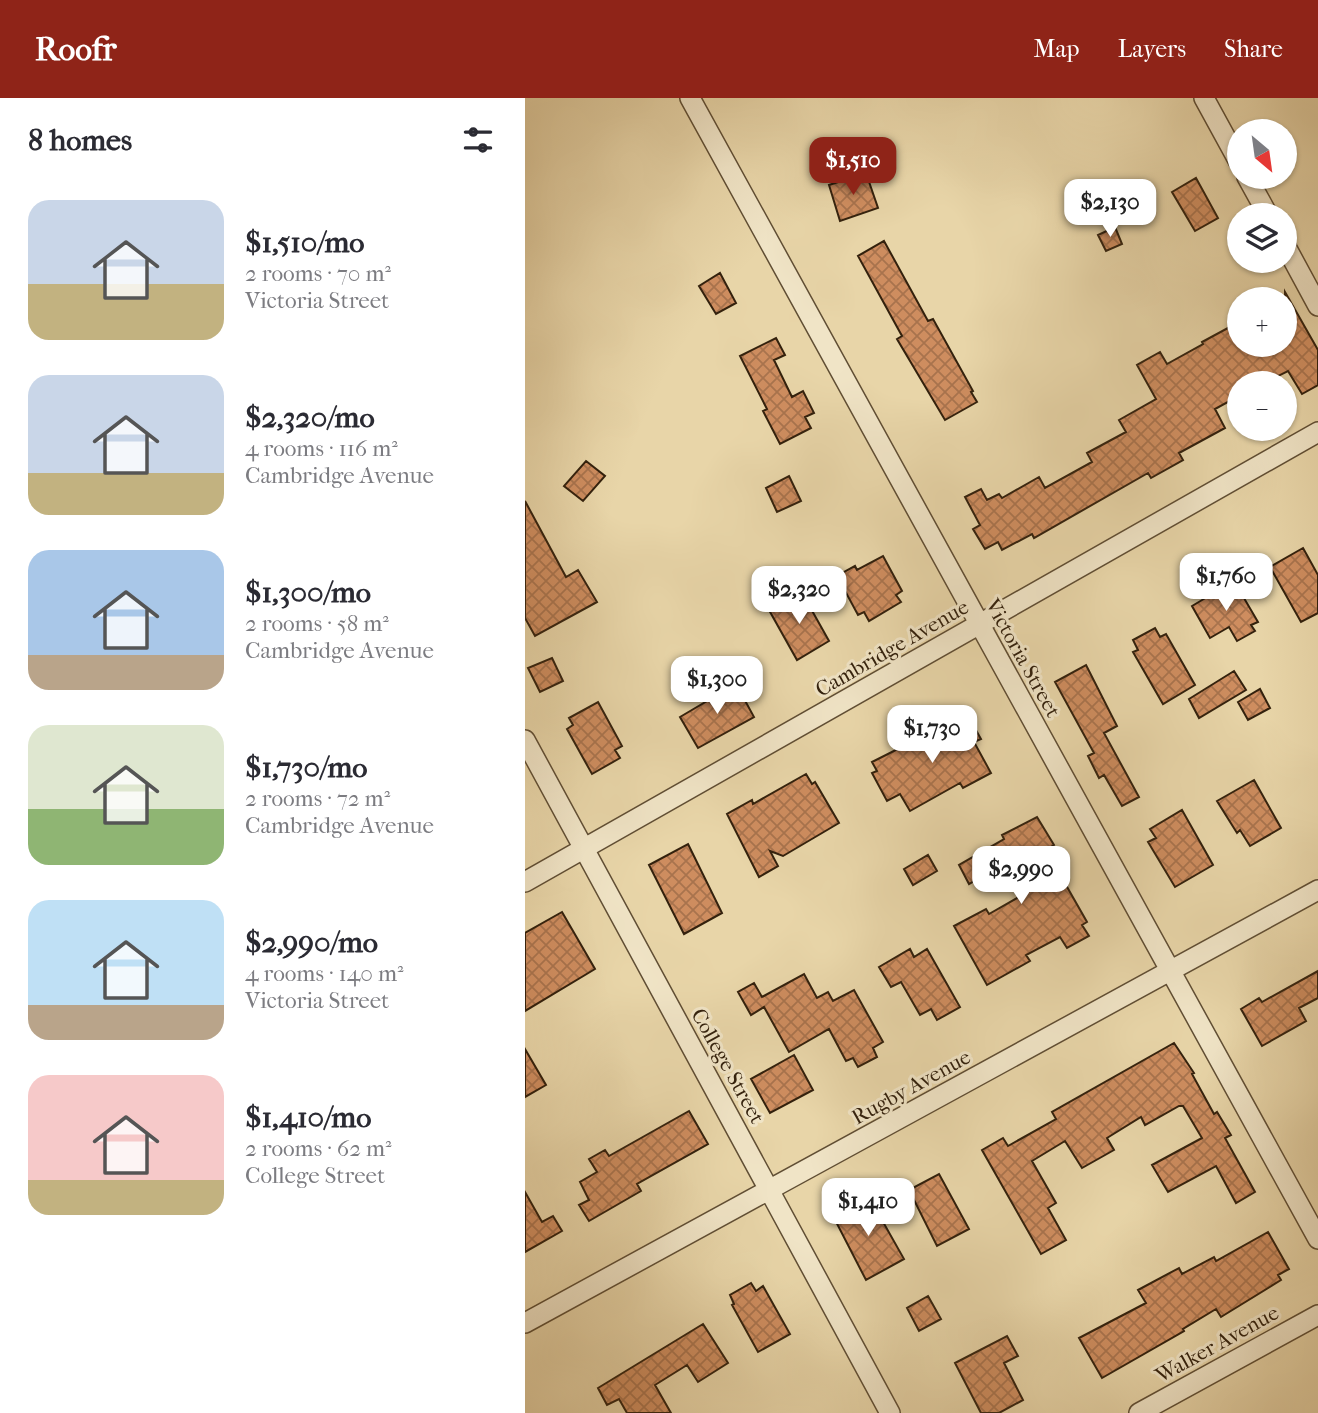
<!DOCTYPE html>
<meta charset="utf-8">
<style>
body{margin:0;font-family:"IM FELL French Canon",serif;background:#f2f2f3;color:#2b2b33;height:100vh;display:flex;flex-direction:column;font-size:26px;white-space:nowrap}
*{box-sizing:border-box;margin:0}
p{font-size:23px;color:#7c7c81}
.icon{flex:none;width:38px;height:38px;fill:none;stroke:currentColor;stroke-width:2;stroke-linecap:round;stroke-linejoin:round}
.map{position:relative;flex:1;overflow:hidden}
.side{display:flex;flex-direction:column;background:#fff;width:525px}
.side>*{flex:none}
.needle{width:46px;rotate:151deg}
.buttons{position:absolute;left:702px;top:21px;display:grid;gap:14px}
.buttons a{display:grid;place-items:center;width:70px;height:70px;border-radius:50%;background:#fff;box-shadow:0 2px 5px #0004;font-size:35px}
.price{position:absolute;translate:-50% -60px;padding:0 16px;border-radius:14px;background:#fff;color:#222;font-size:23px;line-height:46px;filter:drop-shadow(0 2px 4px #0008)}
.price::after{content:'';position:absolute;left:50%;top:42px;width:21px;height:16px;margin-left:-10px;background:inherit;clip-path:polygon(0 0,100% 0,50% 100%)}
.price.current{background:#8f2418;color:#fff}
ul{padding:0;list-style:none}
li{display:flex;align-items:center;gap:21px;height:175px;padding:0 28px}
li span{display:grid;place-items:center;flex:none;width:196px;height:140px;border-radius:21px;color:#555}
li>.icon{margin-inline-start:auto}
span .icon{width:84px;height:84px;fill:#fffc;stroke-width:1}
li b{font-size:30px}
h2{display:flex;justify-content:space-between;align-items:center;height:84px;padding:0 28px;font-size:30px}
header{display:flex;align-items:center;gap:42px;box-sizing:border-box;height:98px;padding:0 35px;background:#8f2418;color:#fff}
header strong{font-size:33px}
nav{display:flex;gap:38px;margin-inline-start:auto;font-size:24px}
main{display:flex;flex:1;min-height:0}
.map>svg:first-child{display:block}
.building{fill:url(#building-cross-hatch);stroke:#33210d;stroke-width:2}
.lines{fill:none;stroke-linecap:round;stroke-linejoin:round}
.street-casing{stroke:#604e34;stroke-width:22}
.street{stroke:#f0e4c6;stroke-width:19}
.labels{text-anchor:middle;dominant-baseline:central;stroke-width:6;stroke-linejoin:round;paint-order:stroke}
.street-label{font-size:21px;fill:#33210d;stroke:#f0e4c6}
</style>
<header>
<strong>Roofr</strong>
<nav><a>Map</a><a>Layers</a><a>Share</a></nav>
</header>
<main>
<section class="side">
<h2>8 homes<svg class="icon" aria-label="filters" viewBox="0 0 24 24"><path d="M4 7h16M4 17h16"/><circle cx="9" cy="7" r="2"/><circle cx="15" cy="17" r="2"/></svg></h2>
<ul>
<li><span style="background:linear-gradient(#c9d6e8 60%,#c2b280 0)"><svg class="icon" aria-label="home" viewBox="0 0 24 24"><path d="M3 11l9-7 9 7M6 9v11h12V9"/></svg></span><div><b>$1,510/mo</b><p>2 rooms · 70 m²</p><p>Victoria Street</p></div></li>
<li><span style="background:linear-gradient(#c9d6e8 70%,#c2b280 0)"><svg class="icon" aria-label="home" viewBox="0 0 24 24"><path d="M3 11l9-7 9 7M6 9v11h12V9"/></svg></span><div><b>$2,320/mo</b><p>4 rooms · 116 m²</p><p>Cambridge Avenue</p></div></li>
<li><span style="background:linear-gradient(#a9c7e8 75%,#b9a48a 0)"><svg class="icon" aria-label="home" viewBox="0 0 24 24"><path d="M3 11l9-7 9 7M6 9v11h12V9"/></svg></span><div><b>$1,300/mo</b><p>2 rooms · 58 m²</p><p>Cambridge Avenue</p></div></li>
<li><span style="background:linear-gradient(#dfe7d0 60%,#8fb573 0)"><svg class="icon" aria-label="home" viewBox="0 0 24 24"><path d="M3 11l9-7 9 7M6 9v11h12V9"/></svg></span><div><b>$1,730/mo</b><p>2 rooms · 72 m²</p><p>Cambridge Avenue</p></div></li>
<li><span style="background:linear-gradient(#bfe0f5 75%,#b9a48a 0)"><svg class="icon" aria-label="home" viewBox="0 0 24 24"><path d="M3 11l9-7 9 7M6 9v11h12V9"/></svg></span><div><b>$2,990/mo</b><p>4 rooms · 140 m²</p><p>Victoria Street</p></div></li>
<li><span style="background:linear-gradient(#f6c9c9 75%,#c2b280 0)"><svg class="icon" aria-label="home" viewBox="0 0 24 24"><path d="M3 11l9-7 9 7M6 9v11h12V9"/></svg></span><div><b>$1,410/mo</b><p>2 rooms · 62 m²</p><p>College Street</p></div></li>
</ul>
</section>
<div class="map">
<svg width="793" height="1315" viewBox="0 0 793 1315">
<defs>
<pattern id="building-cross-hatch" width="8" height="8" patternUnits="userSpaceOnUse" patternTransform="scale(1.75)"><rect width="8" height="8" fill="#ce8d5f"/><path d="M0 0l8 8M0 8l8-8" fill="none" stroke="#a8734d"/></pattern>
</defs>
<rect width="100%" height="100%" fill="#e8d5a8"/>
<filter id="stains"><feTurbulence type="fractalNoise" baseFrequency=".00286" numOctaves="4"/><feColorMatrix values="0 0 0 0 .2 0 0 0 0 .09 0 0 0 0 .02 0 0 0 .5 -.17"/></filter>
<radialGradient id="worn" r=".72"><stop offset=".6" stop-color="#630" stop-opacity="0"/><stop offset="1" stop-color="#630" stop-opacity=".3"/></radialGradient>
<path class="building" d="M341,75l12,35 -38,13 -11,-36z
M671,80l22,40 -23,13 -23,-39z
M590,129l7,17 -16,7 -8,-16z
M359,143l44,80 5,-2 40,72 -2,1 6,10 -32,18 -48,-81 5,-3 -44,-80z
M195,175l16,30 -20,11 -17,-28z
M760,194l33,58v35l-16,9 -14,-23 -24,12h-25v13l-24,13 10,19 -46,25 4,7 -32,18 -3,-5 -114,65 -2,-4 -30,16 -4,-8 -13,7 -12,-20 7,-4 -15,-28 16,-8 6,11 12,-6 3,4 37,-21 6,11 47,-26 -5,-9 39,-21 -7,-12 37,-21 -19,-34 23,-13 7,12 36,-20 -1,-2 37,-20v23h46z
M251,240l9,17 -11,5 18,37 11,-6 11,22 -9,4 6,11 -31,16 -17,-33 4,-2 -27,-53z
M61,363l19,15 -22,25 -19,-15z
M264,378l12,25 -24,11 -11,-24z
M0,403l41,76 12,-7 19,32 -62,34 -10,-18z
M778,450l15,27v38l-17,9 -31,-55z
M358,458l19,35 -6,4 5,7 -32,19 -5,-9 -6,3 -21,-39 18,-10 2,4z
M709,483l24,41 -7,3 4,6 -18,10 -8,-14 -19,11 -18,-32z
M276,493l28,50 -32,19 -28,-50z
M630,530l5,9 6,-3 29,51 -32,19 -30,-52 5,-2 -5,-10z
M27,560l11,23 -23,11 -12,-24z
M561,567l31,61 -13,7 35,64 -17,9 -18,-31 -5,3 -11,-22 6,-3 -39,-71z
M709,573l12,19 -47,28 -10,-19z
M211,586l18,33 -56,31 -18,-31z
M735,591l10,19 -22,12 -10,-18z
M73,604l24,44 -7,4 5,8 -28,16 -25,-45 6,-4 -4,-7z
M430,622l5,9 12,-6 9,16 -7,3 17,31 -28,15 -3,-5 -50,28 -10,-17 -13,7 -15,-28 5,-2 -5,-9z
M281,676l6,10 3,-2 24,41 -56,33 -13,-5 8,15 -19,11 -32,-63 25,-14 1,4z
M729,682l27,48 -31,18 -10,-16 -3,3 -20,-32z
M657,712l31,55 -38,22 -27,-45 8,-4 -6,-9z
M512,719l17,28 -8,5 41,72 -5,3 7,11 -22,12 -7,-11 -34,18 4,6 -43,24 -33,-59 32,-17 3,5 44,-25 -18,-32 -46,27 -10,-19 45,-26 -2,-4z
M163,746l34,69 -38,21 -35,-69z
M403,757l9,16 -24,14 -9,-16z
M37,814l33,57 -70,42v-78z
M385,851l4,8 13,-8 33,58 -23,13 -6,-11 -11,6 -19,-33 -10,5 -12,-20z
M793,873v27l-19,10 7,13 -44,25 -21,-37 18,-11 3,4z
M279,876l13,24 11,-6 5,9 21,-11 29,52 -10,6 4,9 -19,10 -5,-9 -7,3 -17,-32 -40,23 -25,-45 -13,8 -13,-23 16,-9 8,14z
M649,945l20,30 -2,1 22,40 3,-2 14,23 -6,3 30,54 -19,11 -20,-37 -48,26 -16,-27 50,-27 -19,-32h-4l-34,19 -4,-8 -34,21 7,12 -32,18 -17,-27 -33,20 24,42 -8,5 18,32 -25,14 -59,-104 21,-12 5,8 48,-27 -4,-7z
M0,951l21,36 -21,12z
M269,957l19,35 -43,23 -19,-34z
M164,1013l19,33 -71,40 4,7 -52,30 -10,-16 10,-5 -9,-18 17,-10 -8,-13 16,-9 4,6z
M414,1076l30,55 -32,17 -28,-56z
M0,1094l17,30 11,-6 9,15 -37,21z
M344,1099l35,62 -38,21 -33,-64z
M743,1134l21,37 -11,6 3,5 -60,37 -5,-8 -33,20 1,2 -82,47 -23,-40 67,-35 -8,-13 41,-22 3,6 32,-17 2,4z
M226,1185l5,8 7,-5 27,48 -32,18 -26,-47 2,-1 -4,-9z
M403,1198l13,23 -22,12 -12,-23z
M178,1226l25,39 -30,19 -11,-17 -32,20 16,28h-44l-8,-14 -12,6 -9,-17z
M482,1238l11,20 -14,7 19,37 -24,13h-18l-26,-50z"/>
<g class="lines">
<defs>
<path id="street" d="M165,0l628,1141
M679,0l35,64
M722,79l21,38
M760,147l33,61
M0,642l365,673
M0,784l793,-450
M0,1225l793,-433
M614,1315l179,-98"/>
</defs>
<use href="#street" class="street-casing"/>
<use href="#street" class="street"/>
</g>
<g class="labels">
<g class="street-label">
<text transform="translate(367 550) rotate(-30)">Cambridge Avenue</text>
<text transform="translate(498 560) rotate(61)">Victoria Street</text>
<text transform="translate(203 968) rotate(61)">College Street</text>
<text transform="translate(386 989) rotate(-29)">Rugby Avenue</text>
<text transform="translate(692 1246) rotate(-29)">Walker Avenue</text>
</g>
</g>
<rect width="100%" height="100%" filter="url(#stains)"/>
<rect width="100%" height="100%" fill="url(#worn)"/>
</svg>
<div class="buttons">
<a><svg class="needle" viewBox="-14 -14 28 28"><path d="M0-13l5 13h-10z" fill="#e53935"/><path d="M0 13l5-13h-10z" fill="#7c7c81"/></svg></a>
<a><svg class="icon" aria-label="layers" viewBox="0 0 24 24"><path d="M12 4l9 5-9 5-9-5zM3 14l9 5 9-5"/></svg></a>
<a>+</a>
<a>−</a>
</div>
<b class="price current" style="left:328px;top:99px">$1,510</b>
<b class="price" style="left:585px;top:141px">$2,130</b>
<b class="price" style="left:701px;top:515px">$1,760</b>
<b class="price" style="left:274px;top:528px">$2,320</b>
<b class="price" style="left:192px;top:618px">$1,300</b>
<b class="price" style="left:407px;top:667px">$1,730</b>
<b class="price" style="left:496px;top:808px">$2,990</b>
<b class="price" style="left:343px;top:1140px">$1,410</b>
</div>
</main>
